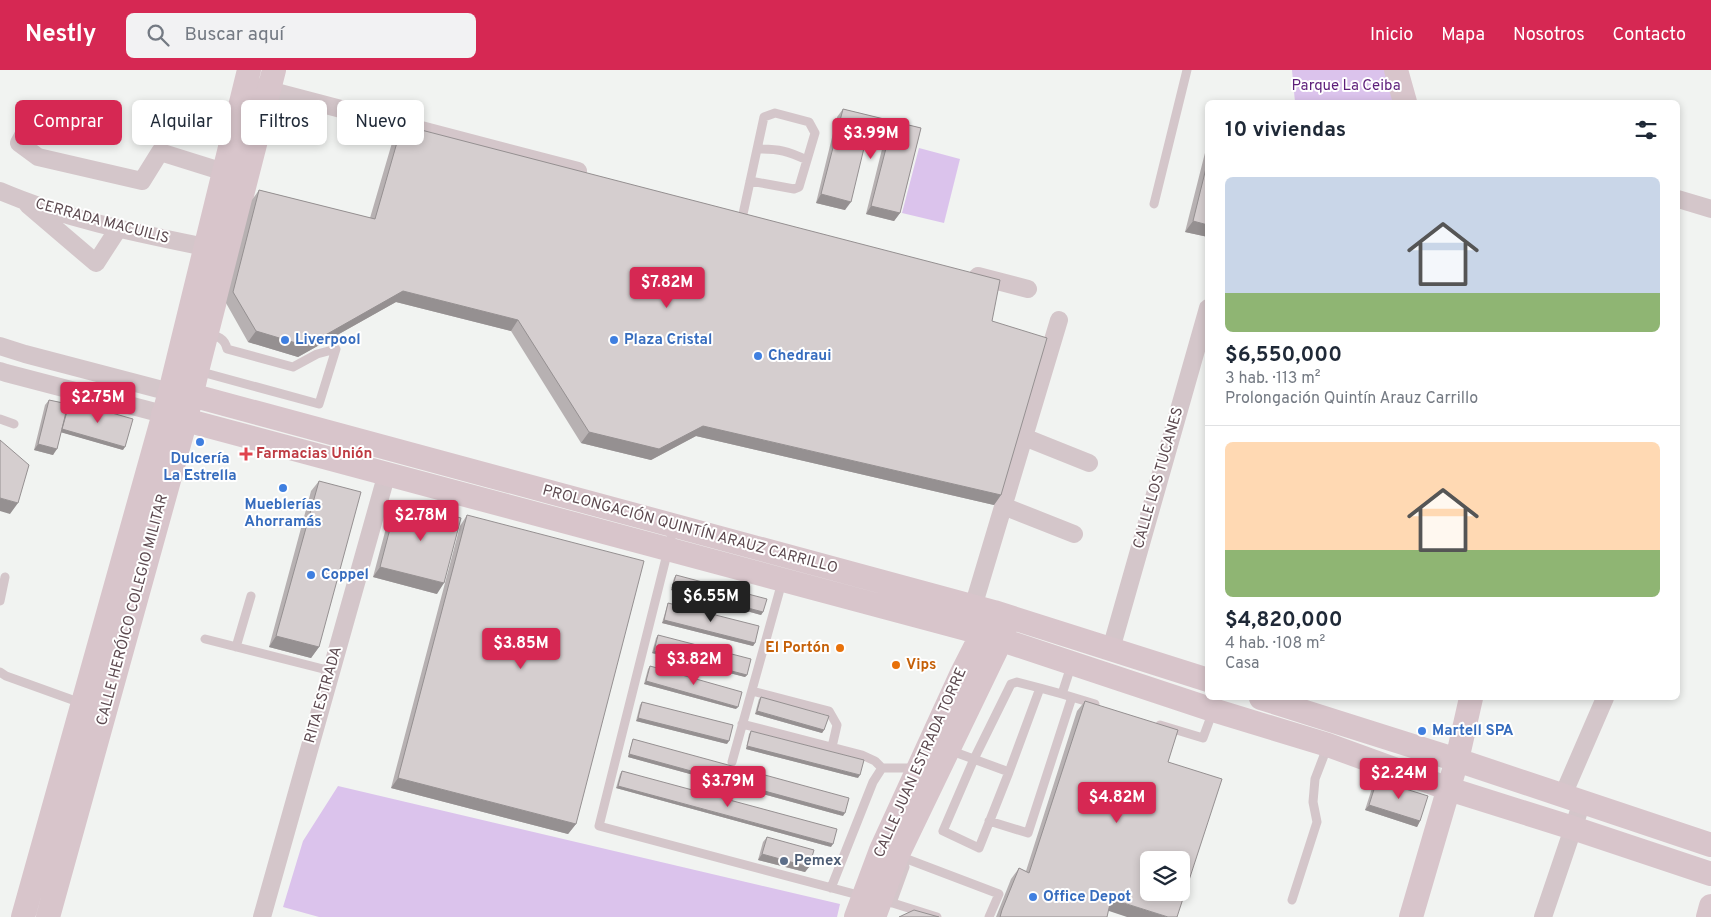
<!DOCTYPE html>
<html lang="es">
<meta charset="utf-8">
<style>
body{margin:0;font-family:Overpass,sans-serif;background:#f2f2f3;color:#1f2937;height:100vh;display:flex;flex-direction:column;font-size:19px;white-space:nowrap}
*{box-sizing:border-box;margin:0}
p{font-size:16px;color:#747a83}
.icon{flex:none;width:28px;height:28px;fill:none;stroke:currentColor;stroke-width:2;stroke-linecap:round;stroke-linejoin:round}
.map{position:relative;flex:1;overflow:hidden}
.details{position:absolute;left:1205px;top:30px;width:475px;height:600px;display:flex;flex-direction:column;background:#fff;border-radius:8px;box-shadow:0 2px 8px #0003}
.details>*{flex:none}
.hud{position:absolute;left:15px;top:30px;width:475px;height:45px;display:flex;gap:10px}
.tools{position:absolute;left:1140px;top:781px;display:grid;gap:10px}
.tools a{display:grid;place-items:center;width:50px;height:50px;border-radius:8px;background:#fff;box-shadow:0 2px 8px #0003;font-size:25px}
.price{position:absolute;translate:-50% -42px;padding:0 11px;border-radius:5px;background:#d62853;color:#fff;font-size:16px;line-height:32px;filter:drop-shadow(0 1px 2px #0008)}
.price::after{content:'';position:absolute;left:50%;top:30px;width:15px;height:11px;margin-left:-8px;background:inherit;clip-path:polygon(0 0,100% 0,50% 100%)}
.price.active{background:#222;color:#fff}
ul{padding:0;list-style:none}
li{display:grid;align-content:center;gap:10px;height:265px;padding:0 20px}
li+li{border-top:1px solid #e0e1e3}
li span{display:grid;place-items:center;height:155px;border-radius:8px;color:#555}
li>.icon{margin-inline-start:auto}
span .icon{width:90px;height:90px;fill:#fffc;stroke-width:1}
li b{font-size:21px}
h2{display:flex;justify-content:space-between;align-items:center;height:60px;padding:0 20px;font-size:21px}
.pill{padding:0 18px;border-radius:8px;background:#fff;box-shadow:0 2px 8px #0003;font-size:18px;line-height:45px}
.pill.active{background:#d62853;color:#fff}
header{display:flex;align-items:center;gap:30px;box-sizing:border-box;height:70px;padding:0 25px;background:#d62853;color:#fff}
header strong{font-size:24px}
nav{display:flex;gap:28px;margin-inline-start:auto;font-size:18px}
.search{width:350px;height:45px;background:#f2f2f3;display:flex;align-items:center;gap:12px;box-sizing:border-box;padding:0 18px;border-radius:8px;color:#747a83;font-size:19px}
.map>svg:first-child{display:block}
.green{fill:#dbc3ec}
.lines{fill:none;stroke-linecap:round;stroke-linejoin:round}
.lane{stroke:#d4c6ca;stroke-width:9}
.street{stroke:#d4c6ca;stroke-width:18}
.secondary{stroke:#d8c5cb;stroke-width:24}
.wall{fill:#b7b1b2}
.shaded-wall{fill:#959091}
.building{fill:#d5cecf;stroke:#959091;fill-rule:evenodd}
.shop-dot{fill:#3f7fe0;stroke:#fff;stroke-width:2}
.health-dot{fill:#e0444e;stroke:#fff;stroke-width:2}
.food-dot{fill:#e8710a;stroke:#fff;stroke-width:2}
.service-dot{fill:#5c6f8a;stroke:#fff;stroke-width:2}
.labels{text-anchor:middle;dominant-baseline:central;stroke-width:4;stroke-linejoin:round;paint-order:stroke}
.park-label{font-size:15px;fill:#5d1f7a;stroke:#fff}
.street-label{font-size:15px;fill:#5d4a50;stroke:#fff}
.shop-label{font-size:15px;font-weight:bold;fill:#366cbe;stroke:#fff;text-anchor:start}
.health-label{font-size:15px;font-weight:bold;fill:#be3a42;stroke:#fff;text-anchor:start}
.food-label{font-size:15px;font-weight:bold;fill:#c56008;stroke:#fff;text-anchor:end}
.service-label{font-size:15px;font-weight:bold;fill:#4e5e75;stroke:#fff;text-anchor:start}
</style>
<header>
<strong>Nestly</strong>
<div class="search"><svg class="icon" aria-label="search" viewBox="0 0 24 24"><circle cx="10" cy="10" r="6"/><path d="M15 15l6 6"/></svg>Buscar aquí</div>
<nav><a>Inicio</a><a>Mapa</a><a>Nosotros</a><a>Contacto</a></nav>
</header>
<div class="map">
<svg width="1711" height="847" viewBox="0 0 1711 847">
<rect width="100%" height="100%" fill="#f1f3f1"/>
<path class="green" d="M1292,0h103l8,32h-108z
M919,78l41,11 -16,64 -42,-10z
M338,716l502,118 -3,13h-518l-36,-10 20,-66z"/>
<g class="lines">
<path class="lane" d="M758,79c22,0 29,2 49,11
M1154,134l33,-134
M743,144l21,-97 11,-4 34,9 6,11 -16,54 -5,2 -44,-8
M198,301l121,33 17,-55 -19,5 -24,13 -66,-18c-2,-11 -10,-13 -21,-16
M0,349l14,5
M674,456l-75,300 263,70
M0,531l5,-24
M205,569l126,32
M236,577l15,-51
M1072,593l-10,31 33,10
M0,602l6,4 75,27
M752,621l77,20 8,14 -5,22
M742,654l120,31 13,6 7,7
M1160,655l43,13 10,-27
M949,680l60,22 31,-84 22,6
M732,692l50,-180
M1009,702l-30,76 -36,-17 31,-72 37,-75 6,-2 23,6
M989,751l39,12 44,-136
M899,786l100,38 -10,23
M831,818l42,-106 9,-14h34
M880,829l57,18
M1292,830l25,-78 -4,-20 2,-23 13,-34
M892,833l13,-36"/>
<path class="street" d="M257,17l321,84
M32,49l-13,24 19,14 104,24 18,-29 64,20
M0,121c65,28 136,42 205,56
M1678,129l33,10
M28,135l68,58 22,-34
M978,206l50,13
M0,276l25,8 145,38
M0,301l6,2 157,41
M1024,367l65,26
M1003,436l71,28
M973,537l86,-287
M1111,579l97,-341
M1563,725l42,-97
M262,847l125,-444
M1543,847l39,-115"/>
<path class="secondary" d="M1396,0l9,32
M170,322l21,3 803,217 214,68
M163,344l818,219 232,77 115,35 121,44 124,39 138,46
M1261,628l196,62 254,85
M23,847l147,-525 79,-322
M48,847l138,-498 11,-48 77,-301
M856,847l25,-67 80,-175 28,-55
M874,847l23,-61 104,-216 5,-15
M1411,847l46,-157 14,-62
M1708,847l3,-11"/>
</g>
<path class="wall" d="M843,39l78,19 -21,85 -6,8 -28,-7 19,-77 -17,-5 -23,78 -29,-7 21,-86z
M402,55l590,196 9,174 -7,10 -298,-69 -45,24 -70,-17 -70,-112 -115,-29 -98,55 -50,-15 -22,-39 26,-103 7,-10 111,28 24,-82z
M1208,71v96l-23,-5z
M49,330l19,4 2,-3 53,49 -62,-18 -8,23 -19,-5 11,-45z
M319,411v166l-8,11 -42,-11 42,-156z
M397,432l40,92 -64,-17 17,-64z
M467,445l109,309 -8,10 -177,-46 69,-262z
M676,505l87,37 -2,3 -90,-25 3,-12z
M668,533l87,40 -2,3 -91,-23 5,-17z
M658,565l89,40 -2,2 -93,-24 4,-15z
M650,596l86,43 -92,-25 4,-15z
M761,627l63,33 -2,3 -67,-19 4,-15z
M1085,631l23,210 -1,6h-111l15,-38 8,-11 7,3 51,-160z
M642,632l85,42 -91,-23 4,-16z
M751,661l107,47 -112,-29 3,-15z
M633,669l210,77 -215,-59 4,-15z
M622,701l209,76 -215,-59 4,-14z
M1377,710l43,41 -3,6 -52,-17 8,-25z
M767,767l42,30 -4,5 -47,-12 5,-18z"/>
<path class="shaded-wall" d="M870,53l21,6 -6,8 -21,-5z
M821,124l30,8 -6,8 -29,-7z
M871,136l29,7 -6,8 -28,-7z
M1193,151l15,4v12l-23,-5z
M403,221l115,29 -7,11 -115,-29 -98,55 -50,-15 8,-11z
M703,356l298,69 -7,10 -298,-69 -45,24 -70,-17 8,-11z
M62,359l63,18 -2,3 -63,-18z
M38,374l19,5 -4,6 -19,-5z
M0,428l18,5 -8,11 -10,-3z
M380,497l64,16 -7,11 -64,-17z
M672,518l91,24 -2,3 -90,-25z
M664,550l91,23 -2,3 -91,-23z
M276,566l43,11 -8,11 -42,-11z
M654,581l93,24 -2,2 -93,-24z
M646,611l92,26 -2,2 -92,-25z
M757,641l67,19 -2,3 -67,-19z
M638,648l91,23 -2,3 -91,-23z
M747,676l113,29 -2,3 -112,-29z
M629,684l216,59 -2,3 -215,-59z
M398,708l178,46 -8,10 -177,-46z
M618,716l215,58 -2,3 -215,-59z
M1369,735l51,16 -3,6 -52,-17z
M762,784l47,13 -4,5 -47,-12z
M1111,829l57,18h-41l-24,-8z"/>
<path class="building" d="M843,39l78,19 -21,85 -29,-7 20,-77 -21,-6 -19,79 -30,-8z
M402,55l598,155 -8,41 55,17 -46,157 -298,-69 -44,23 -70,-17 -71,-112 -115,-29 -97,55 -50,-15 -23,-39 26,-102 116,29z
M1208,90v65l-15,-4z
M49,330l19,4 -11,45 -19,-5z
M70,331l63,18 -8,28 -63,-18z
M0,370l29,25 -11,38 -18,-5z
M319,411l42,11 -42,155 -43,-11z
M397,432l64,16 -17,65 -64,-16z
M467,445l177,46 -68,263 -178,-46z
M676,505l91,24 -4,13 -91,-24z
M668,533l91,23 -4,17 -91,-23z
M658,565l93,24 -4,16 -93,-24z
M650,596l92,26 -4,15 -92,-26z
M761,627l68,19 -5,14 -67,-19z
M1085,631l93,29 -10,32 54,17 -45,138h-9l-57,-18 -4,18h-107l2,-7 17,-42 10,5zM1149,790h32v32h-32z
M642,632l91,23 -4,16 -91,-23z
M751,661l113,29 -4,15 -113,-29z
M633,669l216,59 -4,15 -216,-59z
M622,701l215,58 -4,15 -215,-58z
M1377,710l51,16 -8,25 -51,-16z
M767,767l47,13 -5,17 -47,-13z
M914,840l25,7h-40z"/>
<g class="shop-dot">
<circle cx="285" cy="270" r="5"/>
<circle cx="614" cy="270" r="5"/>
<circle cx="758" cy="286" r="5"/>
<circle cx="200" cy="372" r="5"/>
<circle cx="283" cy="418" r="5"/>
<circle cx="311" cy="505" r="5"/>
<circle cx="1422" cy="661" r="5"/>
<circle cx="1033" cy="827" r="5"/>
</g>
<path class="health-dot" d="M243.5 376.5h5v5h5v5h-5v5h-5v-5h-5v-5h5z"/>
<g class="food-dot">
<circle cx="840" cy="578" r="5"/>
<circle cx="896" cy="595" r="5"/>
</g>
<circle class="service-dot" cx="784" cy="791" r="5"/>
<g class="labels">
<g class="park-label">
<text x="1346" y="16">Parque La Ceiba</text>
</g>
<g class="street-label">
<text transform="translate(102 152) rotate(15)">CERRADA MACUILIS</text>
<text transform="translate(1159 408) rotate(-74)">CALLE LOS TUCANES</text>
<text transform="translate(690 460) rotate(15)">PROLONGACIÓN QUINTÍN ARAUZ CARRILLO</text>
<text transform="translate(133 540) rotate(-75)">CALLE HERÓICO COLEGIO MILITAR</text>
<text transform="translate(324 625) rotate(-74)">RITA ESTRADA</text>
<text transform="translate(921 693) rotate(-66)">CALLE JUAN ESTRADA TORRE</text>
</g>
<g class="shop-label">
<text x="295" y="270">Liverpool</text>
<text x="624" y="270">Plaza Cristal</text>
<text x="768" y="286">Chedraui</text>
<text x="200" y="389" text-anchor="middle">Dulcería<tspan x="200" dy="17">La Estrella</tspan></text>
<text x="283" y="435" text-anchor="middle">Mueblerías<tspan x="283" dy="17">Ahorramás</tspan></text>
<text x="321" y="505">Coppel</text>
<text x="1432" y="661">Martell SPA</text>
<text x="1043" y="827">Office Depot</text>
</g>
<g class="health-label">
<text x="256" y="384">Farmacias Unión</text>
</g>
<g class="food-label">
<text x="830" y="578">El Portón</text>
<text x="906" y="595" text-anchor="start">Vips</text>
</g>
<g class="service-label">
<text x="794" y="791">Pemex</text>
</g>
</g>
</svg>
<div class="tools">
<a><svg class="icon" aria-label="layers" viewBox="0 0 24 24"><path d="M12 4l9 5-9 5-9-5zM3 14l9 5 9-5"/></svg></a>
</div>
<b class="price" style="left:871px;top:90px">$3.99M</b>
<b class="price" style="left:667px;top:239px">$7.82M</b>
<b class="price" style="left:98px;top:354px">$2.75M</b>
<b class="price" style="left:421px;top:472px">$2.78M</b>
<b class="price active" style="left:711px;top:553px">$6.55M</b>
<b class="price" style="left:521px;top:600px">$3.85M</b>
<b class="price" style="left:694px;top:616px">$3.82M</b>
<b class="price" style="left:1399px;top:730px">$2.24M</b>
<b class="price" style="left:728px;top:738px">$3.79M</b>
<b class="price" style="left:1117px;top:754px">$4.82M</b>
<div class="hud">
<a class="pill active">Comprar</a>
<a class="pill">Alquilar</a>
<a class="pill">Filtros</a>
<a class="pill">Nuevo</a>
</div>
<section class="details">
<h2>10 viviendas<svg class="icon" aria-label="filters" viewBox="0 0 24 24"><path d="M4 7h16M4 17h16"/><circle cx="9" cy="7" r="2"/><circle cx="15" cy="17" r="2"/></svg></h2>
<ul>
<li><span style="background:linear-gradient(#c9d6e8 75%,#8fb573 0)"><svg class="icon" aria-label="home" viewBox="0 0 24 24"><path d="M3 11l9-7 9 7M6 9v11h12V9"/></svg></span><div><b>$6,550,000</b><p>3 hab. · 113 m²</p><p>Prolongación Quintín Arauz Carrillo</p></div></li>
<li><span style="background:linear-gradient(#ffd9b3 70%,#8fb573 0)"><svg class="icon" aria-label="home" viewBox="0 0 24 24"><path d="M3 11l9-7 9 7M6 9v11h12V9"/></svg></span><div><b>$4,820,000</b><p>4 hab. · 108 m²</p><p>Casa</p></div></li>
</ul>
</section>
</div>
